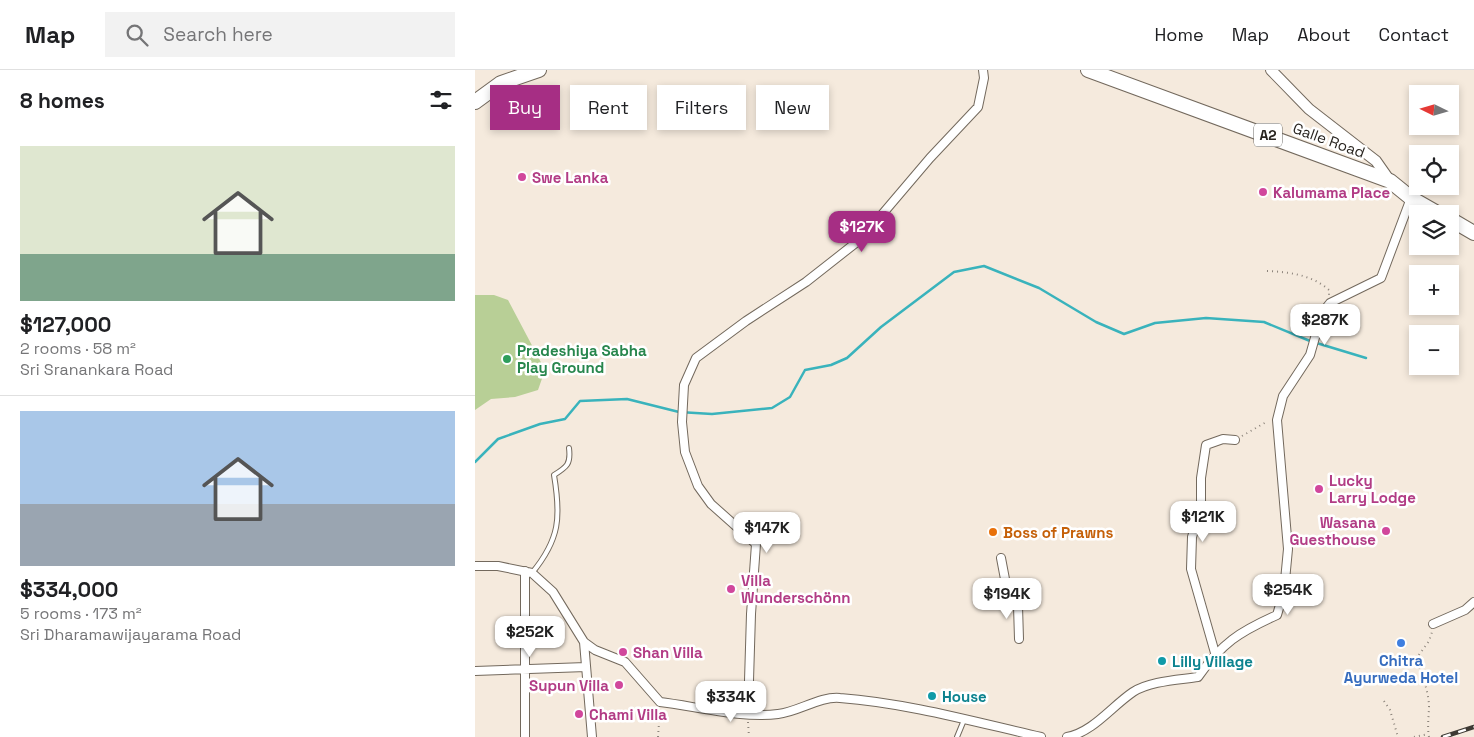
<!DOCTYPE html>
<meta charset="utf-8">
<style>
body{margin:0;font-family:"Space Grotesk",sans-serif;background:#f2f2f2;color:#202124;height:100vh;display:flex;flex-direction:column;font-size:19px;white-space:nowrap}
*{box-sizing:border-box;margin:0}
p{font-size:16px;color:#757577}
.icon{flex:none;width:28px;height:28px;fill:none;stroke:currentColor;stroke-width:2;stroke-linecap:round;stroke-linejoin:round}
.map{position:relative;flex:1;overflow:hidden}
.sheet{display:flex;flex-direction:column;background:#fff;width:475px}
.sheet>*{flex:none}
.banner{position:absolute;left:15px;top:15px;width:475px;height:45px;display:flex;gap:10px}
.needle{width:32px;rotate:275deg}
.controls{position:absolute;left:934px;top:15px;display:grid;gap:10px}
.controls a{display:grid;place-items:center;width:50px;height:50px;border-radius:0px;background:#fff;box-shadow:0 2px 8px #0003;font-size:25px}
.price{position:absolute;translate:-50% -42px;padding:0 11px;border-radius:10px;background:#fff;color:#222;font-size:16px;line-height:32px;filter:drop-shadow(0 1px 2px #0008)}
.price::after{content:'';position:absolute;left:50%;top:30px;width:15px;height:11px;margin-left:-8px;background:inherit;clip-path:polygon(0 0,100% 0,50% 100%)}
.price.active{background:#a62e84;color:#fff}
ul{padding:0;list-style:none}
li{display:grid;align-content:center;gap:10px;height:265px;padding:0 20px}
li+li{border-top:1px solid #e0e0e0}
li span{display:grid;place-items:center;height:155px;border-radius:0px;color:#555}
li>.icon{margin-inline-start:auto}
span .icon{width:90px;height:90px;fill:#fffc;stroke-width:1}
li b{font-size:21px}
h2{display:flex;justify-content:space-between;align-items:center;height:60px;padding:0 20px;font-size:21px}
.pill{padding:0 18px;border-radius:0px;background:#fff;box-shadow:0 2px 8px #0003;font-size:18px;line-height:45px}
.pill.active{background:#a62e84;color:#fff}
header{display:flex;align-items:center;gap:30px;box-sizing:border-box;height:70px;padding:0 25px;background:#fff;border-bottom:1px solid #e0e0e0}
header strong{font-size:24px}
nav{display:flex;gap:28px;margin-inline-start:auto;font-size:18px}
.search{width:350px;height:45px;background:#f2f2f2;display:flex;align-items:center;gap:12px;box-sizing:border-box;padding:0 18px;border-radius:0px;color:#757577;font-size:19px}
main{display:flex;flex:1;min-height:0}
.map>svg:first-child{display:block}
.green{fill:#b8cf96}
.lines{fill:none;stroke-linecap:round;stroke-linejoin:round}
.stream{stroke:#39b3bc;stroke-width:2.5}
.service-casing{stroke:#73695d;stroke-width:6}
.minor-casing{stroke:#73695d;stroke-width:10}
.tertiary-casing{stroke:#73695d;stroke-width:12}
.trunk-casing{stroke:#73695d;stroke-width:16}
.path{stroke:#8d857c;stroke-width:2;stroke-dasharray:1 4;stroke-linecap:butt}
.service{stroke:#fff;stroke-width:4}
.minor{stroke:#fff;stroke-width:8}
.tertiary{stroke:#fff;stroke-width:10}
.trunk{stroke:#fff;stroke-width:14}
.rail-casing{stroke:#3e3a34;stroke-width:4.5}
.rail{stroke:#fff;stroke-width:2.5;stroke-dasharray:8;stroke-linecap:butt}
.hotel-dot{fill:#d1479c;stroke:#fff;stroke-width:2}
.leisure-dot{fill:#2e9e5b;stroke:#fff;stroke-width:2}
.food-dot{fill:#e8710a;stroke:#fff;stroke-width:2}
.shop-dot{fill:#3f7fe0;stroke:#fff;stroke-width:2}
.culture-dot{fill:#0f9aa8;stroke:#fff;stroke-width:2}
.labels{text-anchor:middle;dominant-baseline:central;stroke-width:5;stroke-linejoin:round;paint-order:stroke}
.shield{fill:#fff;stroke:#686662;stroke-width:1}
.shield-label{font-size:14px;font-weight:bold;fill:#28241f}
.street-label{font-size:15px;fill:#28241f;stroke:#fff}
.hotel-label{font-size:15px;font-weight:bold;fill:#b23c85;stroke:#fff;text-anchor:start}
.leisure-label{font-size:15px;font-weight:bold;fill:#27864d;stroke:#fff;text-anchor:start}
.food-label{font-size:15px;font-weight:bold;fill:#c56008;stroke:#fff;text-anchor:start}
.shop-label{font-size:15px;font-weight:bold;fill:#366cbe;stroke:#fff}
.culture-label{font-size:15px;font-weight:bold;fill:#0d838f;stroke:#fff;text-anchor:start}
</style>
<header>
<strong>Map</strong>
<div class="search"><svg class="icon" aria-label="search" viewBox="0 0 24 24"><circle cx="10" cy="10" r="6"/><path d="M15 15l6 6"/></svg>Search here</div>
<nav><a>Home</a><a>Map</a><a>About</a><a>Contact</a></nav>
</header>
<main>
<section class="sheet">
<h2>8 homes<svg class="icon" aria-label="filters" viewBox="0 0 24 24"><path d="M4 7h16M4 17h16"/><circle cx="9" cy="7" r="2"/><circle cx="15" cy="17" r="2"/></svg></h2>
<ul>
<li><span style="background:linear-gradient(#dfe7d0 70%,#7fa58c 0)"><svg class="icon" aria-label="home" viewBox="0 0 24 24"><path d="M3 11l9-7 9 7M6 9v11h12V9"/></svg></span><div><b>$127,000</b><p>2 rooms · 58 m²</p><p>Sri Sranankara Road</p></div></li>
<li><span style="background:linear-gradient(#a9c7e8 60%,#9aa5b1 0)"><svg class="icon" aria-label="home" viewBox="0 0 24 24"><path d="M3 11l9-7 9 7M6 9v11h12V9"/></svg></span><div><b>$334,000</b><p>5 rooms · 173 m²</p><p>Sri Dharamawijayarama Road</p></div></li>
</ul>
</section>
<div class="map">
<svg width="999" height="667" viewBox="0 0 999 667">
<rect width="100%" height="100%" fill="#f5eadd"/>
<path class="green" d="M0,225h19l14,5 37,70 -7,20 -23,7 -24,2 -16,11z"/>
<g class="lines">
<path class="stream" d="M0,392l23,-23 42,-15 25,-5 15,-18 47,-2 52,13 33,2 60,-6 18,-11 15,-27 26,-5 16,-7 34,-31 73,-55 30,-6 55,22 57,34 28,12 31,-11 51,-5 58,4 46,19 56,17"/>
<defs>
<path id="service" d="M57,503c28,-34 29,-56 22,-98 13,-8 17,-11 15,-27
M482,667l7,-17"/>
<path id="minor" d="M526,488l7,37 10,11 1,33
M0,496h23l34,7 21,19 31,50 11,8 30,12 35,40c34,4 84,17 118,12 20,-2 42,-18 62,-16 67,5 135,24 201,39
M50,501v166
M958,554l32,-14 9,-8
M109,572l8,95
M740,583l-24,-84 1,-32 9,-29v-30l5,-33 17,-6 12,1
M0,601l111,-4
M273,644l3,-100 5,-70 -45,-40 -13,-18 -13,-34 -3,-30 2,-37 12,-27 50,-37 60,-39 56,-44 68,-80 48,-51 6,-29 -1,-8
M592,667c26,-5 44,-30 66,-45 17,-11 45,-12 65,-15 24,-34 41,-45 79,-62l7,-24 4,-42 -11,-129 6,-24 27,-41 12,-42 8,-10 51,-25 30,-80"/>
<path id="tertiary" d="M796,0l38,39 67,52 14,20"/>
<path id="trunk" d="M613,0l302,111 21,17 28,16
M0,32l26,-19 38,-13
M975,149l24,14"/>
</defs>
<use href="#service" class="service-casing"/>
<use href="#minor" class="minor-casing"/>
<use href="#tertiary" class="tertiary-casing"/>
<use href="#trunk" class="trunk-casing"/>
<path class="path" d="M792,201c23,1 45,4 62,19v6
M767,366l26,-15
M909,631l6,9 8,27
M273,652l1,15
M183,667l2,-28
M939,667l14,-3
M954,667c-2,-11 0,-21 0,-32 -1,-15 -7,-32 -13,-46l13,-18 3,-9"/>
<use href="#service" class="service"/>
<use href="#minor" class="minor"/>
<use href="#tertiary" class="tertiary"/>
<use href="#trunk" class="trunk"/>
<defs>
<path id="rail" d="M968,667l31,-10"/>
</defs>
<use href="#rail" class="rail-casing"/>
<use href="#rail" class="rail"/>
</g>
<g class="hotel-dot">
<circle cx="47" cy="107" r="5"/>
<circle cx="788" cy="122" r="5"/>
<circle cx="844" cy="419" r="5"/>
<circle cx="911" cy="461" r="5"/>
<circle cx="256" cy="519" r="5"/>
<circle cx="148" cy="582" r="5"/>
<circle cx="144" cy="615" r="5"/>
<circle cx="104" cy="644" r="5"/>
</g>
<circle class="leisure-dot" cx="32" cy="289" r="5"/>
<circle class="food-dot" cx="518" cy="462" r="5"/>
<circle class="shop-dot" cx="926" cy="573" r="5"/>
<g class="culture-dot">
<circle cx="687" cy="591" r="5"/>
<circle cx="457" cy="626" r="5"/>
</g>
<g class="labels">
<rect class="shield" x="779" y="53.5" width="28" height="23" rx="4"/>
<g class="shield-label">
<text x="793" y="65">A2</text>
</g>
<g class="street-label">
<text transform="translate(854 70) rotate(20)">Galle Road</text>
</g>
<g class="hotel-label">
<text x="57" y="107">Swe Lanka</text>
<text x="798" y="122">Kalumama Place</text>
<text x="854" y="410">Lucky<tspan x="854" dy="17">Larry Lodge</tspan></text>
<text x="901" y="452" text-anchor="end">Wasana<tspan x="901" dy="17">Guesthouse</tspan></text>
<text x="266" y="510">Villa<tspan x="266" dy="17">Wunderschönn</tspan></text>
<text x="158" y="582">Shan Villa</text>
<text x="134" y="615" text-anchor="end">Supun Villa</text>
<text x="114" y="644">Chami Villa</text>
</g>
<g class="leisure-label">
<text x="42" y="280">Pradeshiya Sabha<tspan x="42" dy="17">Play Ground</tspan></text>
</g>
<g class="food-label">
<text x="528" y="462">Boss of Prawns</text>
</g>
<g class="shop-label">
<text x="926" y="590">Chitra<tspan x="926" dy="17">Ayurweda Hotel</tspan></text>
</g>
<g class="culture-label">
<text x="697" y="591">Lilly Village</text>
<text x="467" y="626">House</text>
</g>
</g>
</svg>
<div class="controls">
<a><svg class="needle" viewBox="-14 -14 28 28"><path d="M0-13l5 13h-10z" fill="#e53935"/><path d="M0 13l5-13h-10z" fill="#757577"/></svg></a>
<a><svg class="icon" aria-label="locate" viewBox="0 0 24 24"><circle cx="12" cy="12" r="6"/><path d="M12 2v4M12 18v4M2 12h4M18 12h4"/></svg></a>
<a><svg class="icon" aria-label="layers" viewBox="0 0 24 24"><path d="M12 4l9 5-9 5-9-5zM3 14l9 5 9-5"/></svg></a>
<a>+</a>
<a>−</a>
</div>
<b class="price active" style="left:387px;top:183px">$127K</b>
<b class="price" style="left:850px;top:276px">$287K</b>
<b class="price" style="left:728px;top:473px">$121K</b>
<b class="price" style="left:292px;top:484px">$147K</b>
<b class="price" style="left:813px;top:546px">$254K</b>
<b class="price" style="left:532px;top:550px">$194K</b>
<b class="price" style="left:55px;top:588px">$252K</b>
<b class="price" style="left:256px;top:653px">$334K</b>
<div class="banner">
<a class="pill active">Buy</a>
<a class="pill">Rent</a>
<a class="pill">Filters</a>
<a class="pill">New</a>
</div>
</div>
</main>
